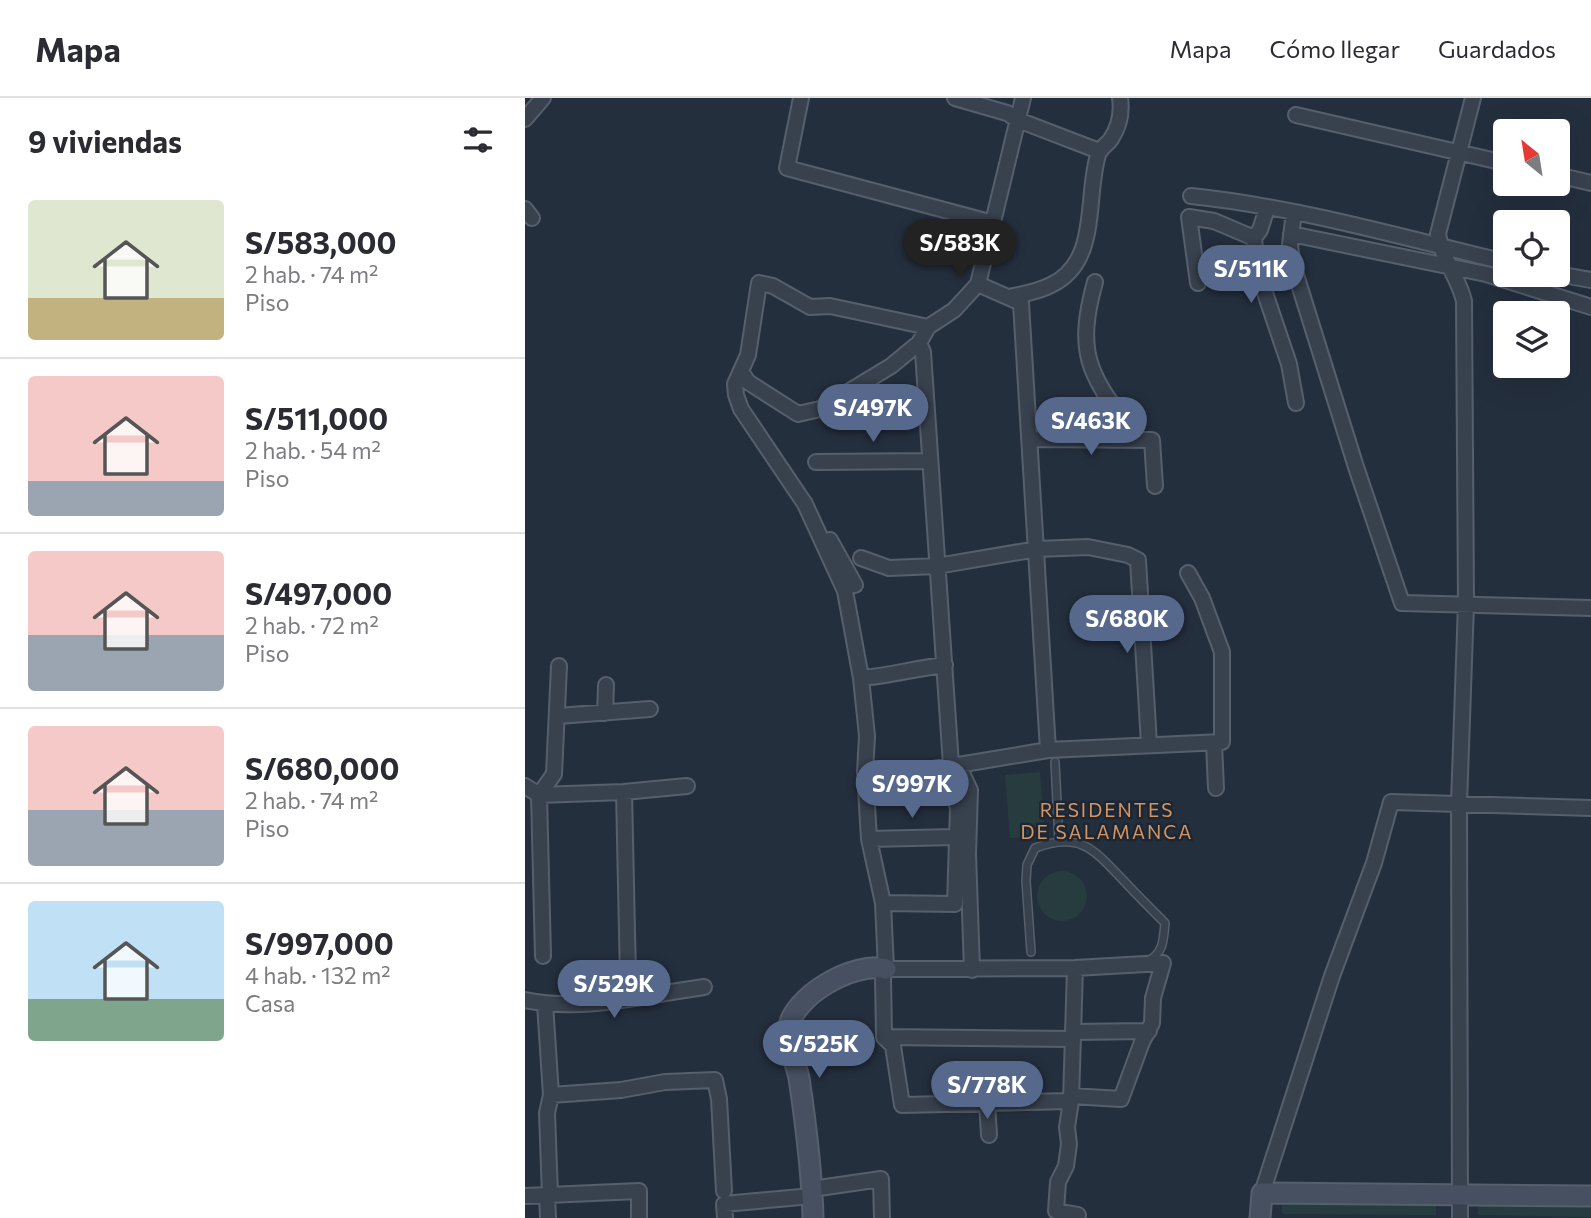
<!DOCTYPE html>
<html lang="es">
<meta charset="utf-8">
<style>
body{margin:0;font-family:Commissioner,sans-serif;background:#f2f2f3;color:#2b2b33;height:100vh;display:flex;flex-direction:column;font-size:26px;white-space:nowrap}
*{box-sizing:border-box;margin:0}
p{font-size:23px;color:#7c7c81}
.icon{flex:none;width:38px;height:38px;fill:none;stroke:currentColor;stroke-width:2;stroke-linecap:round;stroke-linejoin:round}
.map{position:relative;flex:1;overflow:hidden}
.panel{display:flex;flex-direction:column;background:#fff;width:525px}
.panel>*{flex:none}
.needle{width:46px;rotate:330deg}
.tools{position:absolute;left:968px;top:21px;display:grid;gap:14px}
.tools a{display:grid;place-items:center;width:77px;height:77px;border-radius:7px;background:#fff;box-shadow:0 7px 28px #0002;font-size:35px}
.price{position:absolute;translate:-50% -60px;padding:0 16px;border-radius:24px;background:#56698c;color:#fff;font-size:23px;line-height:46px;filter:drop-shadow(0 2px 4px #0008)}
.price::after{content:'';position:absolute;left:50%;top:42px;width:21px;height:16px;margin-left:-10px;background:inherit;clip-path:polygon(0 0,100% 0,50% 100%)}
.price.selected{background:#222;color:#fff}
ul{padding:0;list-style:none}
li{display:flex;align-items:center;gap:21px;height:175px;padding:0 28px}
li+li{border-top:2px solid #e1e1e2}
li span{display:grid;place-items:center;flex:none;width:196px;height:140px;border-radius:7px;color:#555}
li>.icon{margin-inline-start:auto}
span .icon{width:84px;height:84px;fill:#fffc;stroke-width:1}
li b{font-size:30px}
h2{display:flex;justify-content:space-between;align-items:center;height:84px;padding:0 28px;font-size:30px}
header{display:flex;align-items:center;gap:42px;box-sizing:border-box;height:98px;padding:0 35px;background:#fff;border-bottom:2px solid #e1e1e2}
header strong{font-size:33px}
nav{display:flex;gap:38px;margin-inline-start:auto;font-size:24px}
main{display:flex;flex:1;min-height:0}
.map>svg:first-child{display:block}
.green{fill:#263c3f}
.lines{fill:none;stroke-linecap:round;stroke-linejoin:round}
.lane-casing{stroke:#565f6c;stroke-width:10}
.street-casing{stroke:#565f6c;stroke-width:18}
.secondary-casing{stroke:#565f6c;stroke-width:23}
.lane{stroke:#38414e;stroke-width:7}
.street{stroke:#38414e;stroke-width:14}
.secondary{stroke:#465061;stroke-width:19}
.labels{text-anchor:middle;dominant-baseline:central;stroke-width:5;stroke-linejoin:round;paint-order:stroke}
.neighbourhood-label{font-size:19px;letter-spacing:2px;fill:#d59563;stroke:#1d2633}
</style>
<header>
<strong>Mapa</strong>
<nav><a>Mapa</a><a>Cómo llegar</a><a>Guardados</a></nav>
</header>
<main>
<section class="panel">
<h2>9 viviendas<svg class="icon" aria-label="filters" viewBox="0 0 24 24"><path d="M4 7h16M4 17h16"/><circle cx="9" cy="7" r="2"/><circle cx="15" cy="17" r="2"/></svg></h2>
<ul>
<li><span style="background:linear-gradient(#dfe7d0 70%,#c2b280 0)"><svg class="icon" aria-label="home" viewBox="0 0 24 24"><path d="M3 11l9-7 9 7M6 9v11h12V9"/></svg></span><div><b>S/583,000</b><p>2 hab. · 74 m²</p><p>Piso</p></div></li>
<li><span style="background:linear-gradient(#f6c9c9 75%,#9aa5b1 0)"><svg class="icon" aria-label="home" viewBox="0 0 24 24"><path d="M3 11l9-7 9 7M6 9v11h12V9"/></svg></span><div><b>S/511,000</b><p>2 hab. · 54 m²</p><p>Piso</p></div></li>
<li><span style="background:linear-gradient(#f6c9c9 60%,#9aa5b1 0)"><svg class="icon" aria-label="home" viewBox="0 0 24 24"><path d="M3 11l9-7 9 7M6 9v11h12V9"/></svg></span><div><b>S/497,000</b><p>2 hab. · 72 m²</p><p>Piso</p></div></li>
<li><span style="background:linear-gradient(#f6c9c9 60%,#9aa5b1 0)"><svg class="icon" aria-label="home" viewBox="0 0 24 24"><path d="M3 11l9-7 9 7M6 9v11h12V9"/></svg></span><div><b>S/680,000</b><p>2 hab. · 74 m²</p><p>Piso</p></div></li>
<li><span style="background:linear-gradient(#bfe0f5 70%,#7fa58c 0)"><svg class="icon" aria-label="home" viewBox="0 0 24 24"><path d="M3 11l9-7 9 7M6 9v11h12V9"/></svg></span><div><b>S/997,000</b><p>4 hab. · 132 m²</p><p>Casa</p></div></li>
</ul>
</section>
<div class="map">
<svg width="1066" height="1120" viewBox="0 0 1066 1120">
<rect width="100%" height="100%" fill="#242f3e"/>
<path class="green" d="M515,674l5,63 -35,3 -5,-63z
M512 798a25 25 0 1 1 50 0a25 25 0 1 1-50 0Z
M757,1106l154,1v10l-154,-1z
M953,1107l113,1v11l-113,-2z"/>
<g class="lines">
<defs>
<path id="lane" d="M530,664l4,80
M506,854l-5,-71 1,-16 8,-17c46,-17 59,2 88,32 14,15 28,29 42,43 -2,19 -1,28 -17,39"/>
<path id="street" d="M276,0l-14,70 206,55
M430,0l52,15 11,7 81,31
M771,17l209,48
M0,21l18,-21
M1032,77l34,8
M666,98c106,11 210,41 314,66
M742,110l-7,22 -6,8 2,21 8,31 25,74 7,39
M0,111l7,9
M769,114l-4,32 2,18 64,205 46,136 189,5
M766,136l195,40 105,33
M1032,176l34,6
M570,184c-22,79 -1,96 42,158
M673,185l-9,-66 25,4 40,17
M453,186l43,19 27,447
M484,199c14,-3 29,-5 42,-12 49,-23 34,-87 47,-130 2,-7 9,-10 13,-16 8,-12 11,-27 9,-41
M403,229l-98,-21 -20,1 -37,-21 -14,-3 -11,72 -13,29 1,11 5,14 64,95 40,87 16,87 6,58 -2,36 4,67 14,64 3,66 -3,7 1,61 9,9 9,59 169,-4
M394,245l4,9 28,413 10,6 9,19 -2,64 4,116
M217,275l6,9 50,32 22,-5 71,-43 28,-23 9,-16 26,-17 24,-26 45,-186
M505,341l122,1 3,46
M291,364l114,-1
M305,442l25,45
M336,460l28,10 48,-2 100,-17 51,-2 40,8 10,5 11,184
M336,580c29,-2 55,-10 84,-13
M80,615l1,-28
M33,618l92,-7
M689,645l2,45
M340,674l63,-2 120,-20 174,-8v-90l-20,-54 -14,-25
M0,688l14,9 85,-3 63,-6
M99,694l4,186
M344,741l86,-2
M358,805l72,1 3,-96 -5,-16 -2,-27
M18,858l-4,-161 15,-21 5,-108
M550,870l-4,133 -4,26 2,17 -3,22 -8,16 -2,29 22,4
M361,871l189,-1 88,-5 -10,35 -1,25 -10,19 -21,57 -50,-3
M0,902c60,12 119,-5 179,-13
M20,906l6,91 -4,18 3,82
M548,934l76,-1
M359,939l189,2
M26,997l70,-5 44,-8 50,-2 4,19 5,92
M462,1005l2,32
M287,1091l69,-10 1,39
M737,1095l70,-217 42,-113 17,-61 200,6
M22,1097l1,23
M0,1098l114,-5v27
M200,1120l-1,-14 88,-8
M935,1120l-1,-414 7,-200 -2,-303c-6,-25 -21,-39 -26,-67l35,-136"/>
<path id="secondary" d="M288,1120c-1,-48 -7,-93 -14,-140 -3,-15 -12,-33 -11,-48 4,-34 66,-69 98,-61
M735,1120l2,-25 329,3"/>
</defs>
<use href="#lane" class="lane-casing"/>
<use href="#street" class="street-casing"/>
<use href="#secondary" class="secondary-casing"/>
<use href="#lane" class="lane"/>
<use href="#street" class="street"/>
<use href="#secondary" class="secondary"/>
</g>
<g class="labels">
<g class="neighbourhood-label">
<text x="582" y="711">RESIDENTES<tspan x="582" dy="22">DE SALAMANCA</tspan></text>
</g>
</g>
</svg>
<div class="tools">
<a><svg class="needle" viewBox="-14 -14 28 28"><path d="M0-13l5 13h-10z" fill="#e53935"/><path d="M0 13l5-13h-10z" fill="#7c7c81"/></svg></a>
<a><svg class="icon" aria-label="locate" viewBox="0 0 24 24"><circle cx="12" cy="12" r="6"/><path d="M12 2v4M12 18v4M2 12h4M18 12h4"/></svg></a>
<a><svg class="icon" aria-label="layers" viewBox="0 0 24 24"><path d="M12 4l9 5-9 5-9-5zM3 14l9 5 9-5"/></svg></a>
</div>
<b class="price selected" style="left:435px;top:181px">S/583K</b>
<b class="price" style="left:726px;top:207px">S/511K</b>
<b class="price" style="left:348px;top:346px">S/497K</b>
<b class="price" style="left:566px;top:359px">S/463K</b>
<b class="price" style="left:602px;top:557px">S/680K</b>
<b class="price" style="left:387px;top:722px">S/997K</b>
<b class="price" style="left:89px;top:922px">S/529K</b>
<b class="price" style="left:294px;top:982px">S/525K</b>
<b class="price" style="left:462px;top:1023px">S/778K</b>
</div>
</main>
